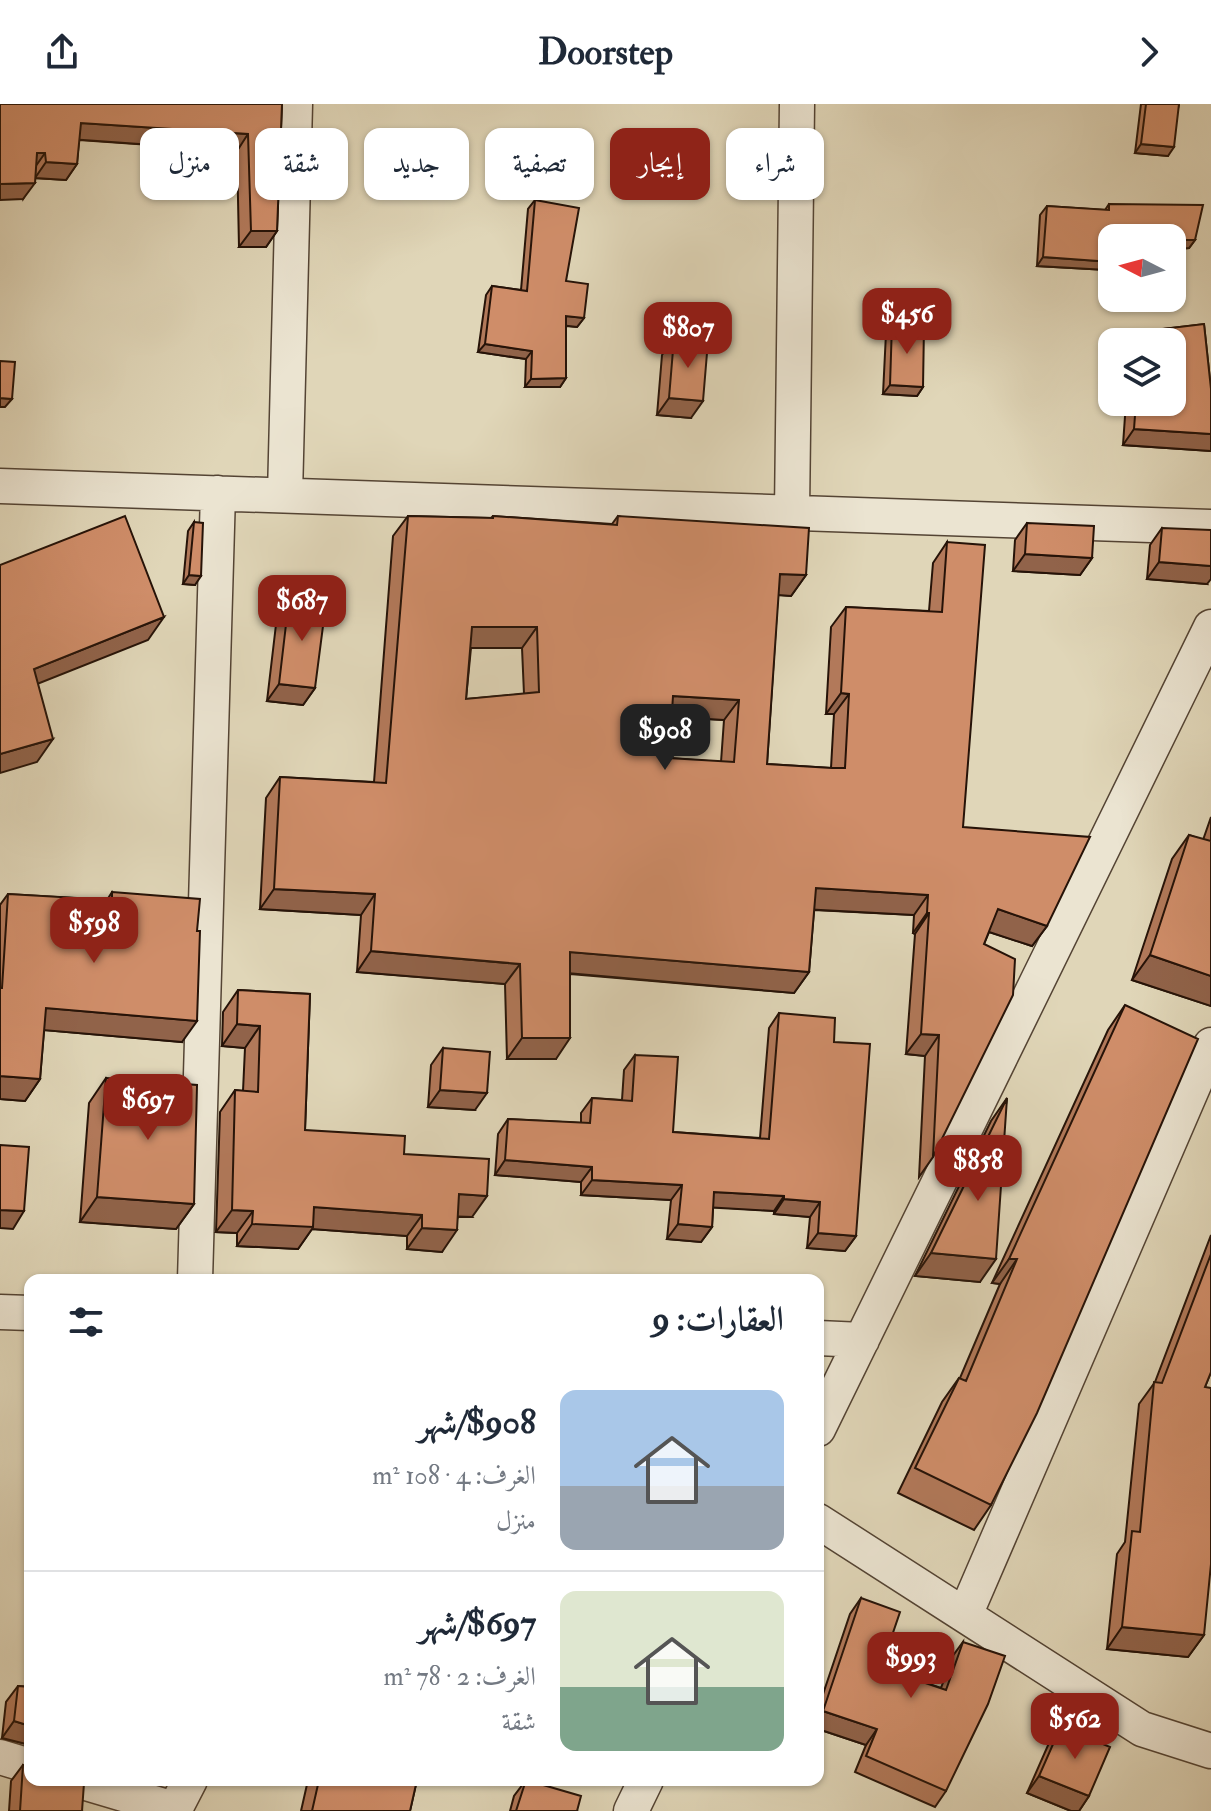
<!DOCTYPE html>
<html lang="ar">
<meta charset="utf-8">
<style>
body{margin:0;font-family:"IM FELL Double Pica",Amiri,serif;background:#f2f2f3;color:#1f2937;direction:rtl;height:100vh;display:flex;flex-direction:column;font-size:30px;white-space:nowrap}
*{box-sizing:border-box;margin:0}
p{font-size:26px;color:#747a83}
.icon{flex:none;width:44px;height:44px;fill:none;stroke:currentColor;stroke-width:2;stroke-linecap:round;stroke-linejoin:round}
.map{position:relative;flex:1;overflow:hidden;direction:ltr}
.drawer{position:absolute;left:24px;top:1170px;width:800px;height:512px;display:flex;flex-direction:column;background:#fff;border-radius:16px;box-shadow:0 2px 6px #0004;direction:rtl}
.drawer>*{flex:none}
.guide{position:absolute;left:24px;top:24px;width:800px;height:72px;direction:rtl;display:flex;gap:16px}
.needle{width:52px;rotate:276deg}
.controls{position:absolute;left:1098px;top:120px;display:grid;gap:16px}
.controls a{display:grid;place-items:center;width:88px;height:88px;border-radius:16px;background:#fff;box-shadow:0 2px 6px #0004;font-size:40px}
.price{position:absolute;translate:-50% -68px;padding:0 18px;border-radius:16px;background:#8f2418;color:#fff;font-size:26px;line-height:52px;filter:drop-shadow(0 2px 4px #0008)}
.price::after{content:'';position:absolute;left:50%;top:48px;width:24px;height:18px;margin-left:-12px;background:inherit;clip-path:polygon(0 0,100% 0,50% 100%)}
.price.current{background:#222;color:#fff}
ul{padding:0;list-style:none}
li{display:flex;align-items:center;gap:24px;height:200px;padding:0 40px}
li+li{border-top:2px solid #e0e1e3}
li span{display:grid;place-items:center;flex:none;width:224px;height:160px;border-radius:16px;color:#555}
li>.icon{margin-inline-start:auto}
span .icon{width:96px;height:96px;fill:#fffc;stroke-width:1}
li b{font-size:34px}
h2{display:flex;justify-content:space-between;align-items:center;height:96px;padding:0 40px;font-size:34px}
.pill{padding:0 28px;border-radius:16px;background:#fff;box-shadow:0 2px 6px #0004;font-size:28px;line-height:72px}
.pill.current{background:#8f2418;color:#fff}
header{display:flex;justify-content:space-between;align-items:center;height:104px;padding:0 40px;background:#fff;font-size:36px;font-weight:800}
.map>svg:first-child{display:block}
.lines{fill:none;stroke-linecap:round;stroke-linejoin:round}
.street-casing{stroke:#544434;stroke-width:37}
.street{stroke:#ebe4d1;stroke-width:34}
.wall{fill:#b2795a;stroke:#261308;stroke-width:2;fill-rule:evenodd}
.shaded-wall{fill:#91634a;stroke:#261308;stroke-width:2}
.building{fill:#cf8d69;stroke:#261308;stroke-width:2;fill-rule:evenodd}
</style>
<header><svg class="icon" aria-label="forward" viewBox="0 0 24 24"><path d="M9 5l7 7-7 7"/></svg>Doorstep<svg class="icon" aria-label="share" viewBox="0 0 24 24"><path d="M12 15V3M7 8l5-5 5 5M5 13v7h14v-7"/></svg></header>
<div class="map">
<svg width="1211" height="1707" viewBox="0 0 1211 1707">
<rect width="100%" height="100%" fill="#e0d6b8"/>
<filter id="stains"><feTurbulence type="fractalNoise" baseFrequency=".0025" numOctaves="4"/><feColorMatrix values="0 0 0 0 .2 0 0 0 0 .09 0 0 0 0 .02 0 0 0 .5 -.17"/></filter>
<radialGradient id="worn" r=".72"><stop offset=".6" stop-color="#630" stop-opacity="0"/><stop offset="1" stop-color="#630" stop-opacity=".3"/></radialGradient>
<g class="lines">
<defs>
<path id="street" d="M0,382l1211,41
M285,391l10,-391
M792,409l5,-409
M195,1176l23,-787
M0,1208l30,1
M818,1234l44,2
M818,1325l393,-802
M818,1417l324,208 69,22
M965,1511l246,-570
M0,1653l30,9
M76,1676l98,29
M174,1707l16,-31
M631,1707l15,-31"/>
</defs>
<use href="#street" class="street-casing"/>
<use href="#street" class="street"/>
</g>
<path class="wall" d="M0,0h282l-5,127 -11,16h-27l-2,-96 -158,-11 -2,24 -11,16 -31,-2 -12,21z
M1141,0h38l-11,52 -33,-3z
M535,96l31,81 18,37 -7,9 -11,-1v52l-6,9h-35l1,-28 -48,-7 8,-57 6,-9 29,4 7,-81z
M1109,100l86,36 -6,8 -10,1 -67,-11v35l-5,1v-4l-70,-4 3,-51 7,-9 58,4z
M892,220l31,63 -6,9 -34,-2 3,-61z
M1204,220l7,65v62l-88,-6 3,-43h46v-60h-27l9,-12z
M674,234l17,80 -34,-3 5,-60z
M408,412l83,2 2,-2 119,8 6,-8 188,59 -15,21 -13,-1 -11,169 64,4 3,-54h-8l5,-87 15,-20 83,4 4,-48 14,-21 16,285 84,99 -15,20 -43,-14 -5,12 -51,213 -14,20 6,-121 -19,-2 9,-120 -2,-1 1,-18 -100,-5 -5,62 -15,21 -224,-19 -14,85h-49l-2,-75 -148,-12 4,-57 -101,-6 6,-111 14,-21 94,5 19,-246zM471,544h51l2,46 -58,5zM671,613l53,3 -3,42 -52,-4z
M194,418l1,63 -12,-1 5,-53z
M1027,419l65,35 -12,17 -67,-4 2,-31z
M1162,424l45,56 -60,-5 3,-34z
M289,495l26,89 -12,17 -36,-4 10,-85z
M1211,713v189l-79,-26 40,-121 17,-24 14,5z
M112,788l70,150 -138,-12 -4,49 -15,22 -25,-2v-194l8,-11 99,6z
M238,886l72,4 -5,136 99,24 68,63h-14l-16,35 -35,-3v-13l-95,-7 -14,20 -61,-3v-13l-21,-1 4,-120 15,-22 8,1 2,-43 -23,-2 1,-34z
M1125,901l-134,500 -17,25 -76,-37 44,-91 17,-24h1l40,-94 -8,-1 116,-253z
M779,909l55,29 22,194 -11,15 -38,-3 3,-31 -36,-3v-3l-61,-4 -1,20 -11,15 -34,-3 4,-39 -90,-5v-13l-86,-7 3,-41 10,-15 73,4v-10l11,-15 30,2 2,-30 11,-15 38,77 87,6 9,-110z
M443,944l32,62 -47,-3 3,-42z
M106,974l88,126 -18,25 -96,-7 9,-119z
M1007,994l-27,184 -65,-6 76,-155z
M1211,1131v137l-6,15 -1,248 -16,22 -81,-8 10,-95 8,-12 14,-138 16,-22z
M861,1494l20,70 60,20 11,-31 11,-15 -17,149 -11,16 -80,-35 11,-27 -48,-16v-20l32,-95z
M18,1582l12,1v58l-28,-7 4,-36z
M1061,1622l28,70 -10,15h-8l-44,-18 22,-50z
M23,1661l59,46h-73l2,-30z
M308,1676h109l-7,31h-109z
M526,1676l51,31h-67l4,-15z"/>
<path class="shaded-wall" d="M81,19l167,11 -11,17 -168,-12z
M1141,40l33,3 -6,9 -33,-3z
M37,49h8l-12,17z
M46,58l31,2 -11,16 -31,-2z
M35,79l-12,16 -23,1v-16z
M251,127h26l-11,16h-27z
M1180,136h15l-6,8 -15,1z
M1043,153l69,5v1l-5,7 -70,-4z
M1172,159h6l-6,9z
M566,212l18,2 -7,9 -17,-2z
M485,240l47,7 -6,8 -48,-7z
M566,274l-6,9h-35l6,-8z
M890,281l33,2 -6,9 -34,-2z
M0,294l12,1 -7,8h-5z
M669,294l34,3 -12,17 -34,-3z
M1134,325l77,5v17l-88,-6z
M1025,450l67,4 -12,17 -67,-4z
M1159,458l52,4v13l-4,5 -60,-5z
M780,470l26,1 -15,21 -26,-2z
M189,471l12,1 -6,9 -12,-1z
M164,513l-16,23 -131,52 17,-23z
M472,523h65l-15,21h-64z
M279,580l36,4 -12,17 -36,-4z
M841,589l8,1 -15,20h-8z
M673,592l66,4 -15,20 -66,-4z
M53,635l-16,23 -37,11v-19z
M816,784l112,7 -14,20 -112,-6z
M274,785l101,5 -14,21 -101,-6z
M998,805l49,17 -15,20 -49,-16z
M927,809h2l-14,21 -2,-1z
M371,847l149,13 -15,20 -148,-12z
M570,848l239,20 -15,21 -239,-21z
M1150,851l61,21v30l-79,-26z
M46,904l151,13 -15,21 -151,-13z
M237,920l23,2 -15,22 -23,-2z
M921,930l18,1 -14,21 -19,-2z
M522,934h48l-14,21h-49z
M0,972l40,3 -15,22 -25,-2z
M440,986l47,3 -12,17 -47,-3z
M505,1056l87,7 -11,15 -86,-7z
M592,1076l90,5 -11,15 -90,-5z
M714,1088l70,4 -10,15 -70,-4z
M459,1090l28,2 -15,21 -28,-1z
M97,1093l97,7 -18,25 -96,-7z
M784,1095l36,3 -10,15 -36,-3z
M314,1103l108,8 -15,21 -95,-7 -14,20 -61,-3 15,-22z
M0,1106l24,1 -11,18 -13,-1z
M232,1106l21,1 -16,22 -21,-1z
M678,1120l34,3 -11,15 -34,-3z
M422,1124l35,2 -15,22 -35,-3z
M818,1129l38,3 -11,15 -38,-3z
M931,1149l65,6 -16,23 -65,-6z
M1009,1155h8l-17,25 -8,-1z
M1122,1523l82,8 -16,22 -81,-8z
M823,1607l54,18 -11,16 -48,-16v-11z
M14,1617l16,5v19l-28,-7z
M1039,1672l50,20 -10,15h-8l-44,-18z"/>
<path class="building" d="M0,0h282l-5,127h-26l-3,-97 -167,-11 -4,41 -31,-2 -1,-9h-8l-2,30 -35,1z
M1146,0h33l-5,43 -33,-3z
M535,96l44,8 -13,73 22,3 -4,34 -18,-2v62l-35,1 1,-28 -47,-7 7,-58 35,5z
M1109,100l94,1 -8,35h-15l-2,23h-6v-25h-60v24l-69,-5 4,-51 62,4z
M892,220l32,2 -1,61 -33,-2z
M1204,220l7,65v45l-77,-5 2,-27h36v-60h-16l-2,-12z
M674,234l34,3 -5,60 -34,-3z
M0,257l15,1 -3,37 -12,-1z
M125,412l39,101 -130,52 19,70 -53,15v-189z
M408,412l85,2v-2l124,9 1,-9 191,12 -3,47 -26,-1 -13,190 65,4h13l4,-74 -8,-1 5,-86 96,5 5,-70 38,3 -22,282 127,10 -43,89 -49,-17 -14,35 31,15 -2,36 -80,162 6,-122 -18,-1 8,-121h-2l1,-18 -112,-7 -7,84 -239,-20v86h-48l-2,-74 -149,-13 4,-57 -101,-5 6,-112 106,6zM472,523h65l2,65 -73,7zM673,592l66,4 -5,62 -65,-4z
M194,418l9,1 -2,53 -12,-1z
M1027,419l67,3 -2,32 -67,-4z
M1162,424l49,2v36l-52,-4z
M289,495l37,4 -11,85 -36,-4z
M1189,731l22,6v135l-61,-21z
M112,788l88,7 -3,32h3l-3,90 -151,-13 -6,71 -40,-3v-88h2l6,-94 104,6z
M238,886l72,4 -5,136 100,6 -1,18 85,5 -2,37 -28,-2 -2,36 -35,-2v-13l-108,-8 -1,20 -61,-3 1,-13 -21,-1 3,-120 23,2 2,-66 -23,-2z
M1125,901l73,34 -161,374 -46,92 -76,-37 44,-90 7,3 51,-122h-8z
M779,909l56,5 -1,24 36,2 -14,192 -38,-3 2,-31 -36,-3v-3l-70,-4 -2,35 -34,-3 4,-39 -90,-5v-13l-87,-7 3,-41 82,4 2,-25 40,3 3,-46 43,2 -5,75 96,7z
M443,944l47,4 -3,41 -47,-3z
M106,974l91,7 -3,119 -97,-7z
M1007,994l-11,161 -65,-6z
M0,1041l29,2 -5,64 -24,-1z
M1211,1150v118l-6,15 6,1v176l-7,71 -82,-8 10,-96 8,1 14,-150 8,1z
M861,1494l39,14 -19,56 65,22 17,-48 42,14 -17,48 -42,87 -80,-35 11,-27 -54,-18z
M18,1582l12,1v39l-16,-5z
M1061,1622l49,21 -21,49 -50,-20z
M23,1661l7,1v14h48l6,3 -2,28h-62z
M319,1676h98l-7,31h-98z
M526,1676l55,16 -4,15h-61z"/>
<rect width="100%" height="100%" filter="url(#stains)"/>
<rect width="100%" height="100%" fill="url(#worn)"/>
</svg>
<div class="controls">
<a><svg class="needle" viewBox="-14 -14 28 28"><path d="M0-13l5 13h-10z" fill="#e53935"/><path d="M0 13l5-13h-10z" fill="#747a83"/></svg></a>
<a><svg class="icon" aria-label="layers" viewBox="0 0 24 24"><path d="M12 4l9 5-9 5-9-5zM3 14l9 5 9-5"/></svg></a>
</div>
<b class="price" style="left:907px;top:252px">$456</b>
<b class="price" style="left:688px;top:266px">$807</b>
<b class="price" style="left:302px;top:539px">$687</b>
<b class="price current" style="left:665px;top:668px">$908</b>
<b class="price" style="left:94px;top:861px">$598</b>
<b class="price" style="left:148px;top:1038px">$697</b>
<b class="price" style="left:978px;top:1099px">$858</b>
<b class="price" style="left:911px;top:1596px">$993</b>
<b class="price" style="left:1075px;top:1657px">$562</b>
<div class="guide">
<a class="pill">شراء</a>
<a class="pill current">إيجار</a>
<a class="pill">تصفية</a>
<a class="pill">جديد</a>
<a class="pill">شقة</a>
<a class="pill">منزل</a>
</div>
<section class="drawer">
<h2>العقارات: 9<svg class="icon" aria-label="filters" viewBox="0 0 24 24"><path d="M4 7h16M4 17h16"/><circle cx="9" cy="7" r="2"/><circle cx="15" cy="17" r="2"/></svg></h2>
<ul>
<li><span style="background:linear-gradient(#a9c7e8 60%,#9aa5b1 0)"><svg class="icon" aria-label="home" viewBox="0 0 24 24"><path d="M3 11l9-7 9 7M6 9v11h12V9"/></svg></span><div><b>$908/شهر</b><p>الغرف: 4 · 108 m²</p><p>منزل</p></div></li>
<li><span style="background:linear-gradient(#dfe7d0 60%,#7fa58c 0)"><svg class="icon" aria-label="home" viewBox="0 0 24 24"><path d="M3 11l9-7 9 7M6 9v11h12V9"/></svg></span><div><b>$697/شهر</b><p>الغرف: 2 · 78 m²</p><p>شقة</p></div></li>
</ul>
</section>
</div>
